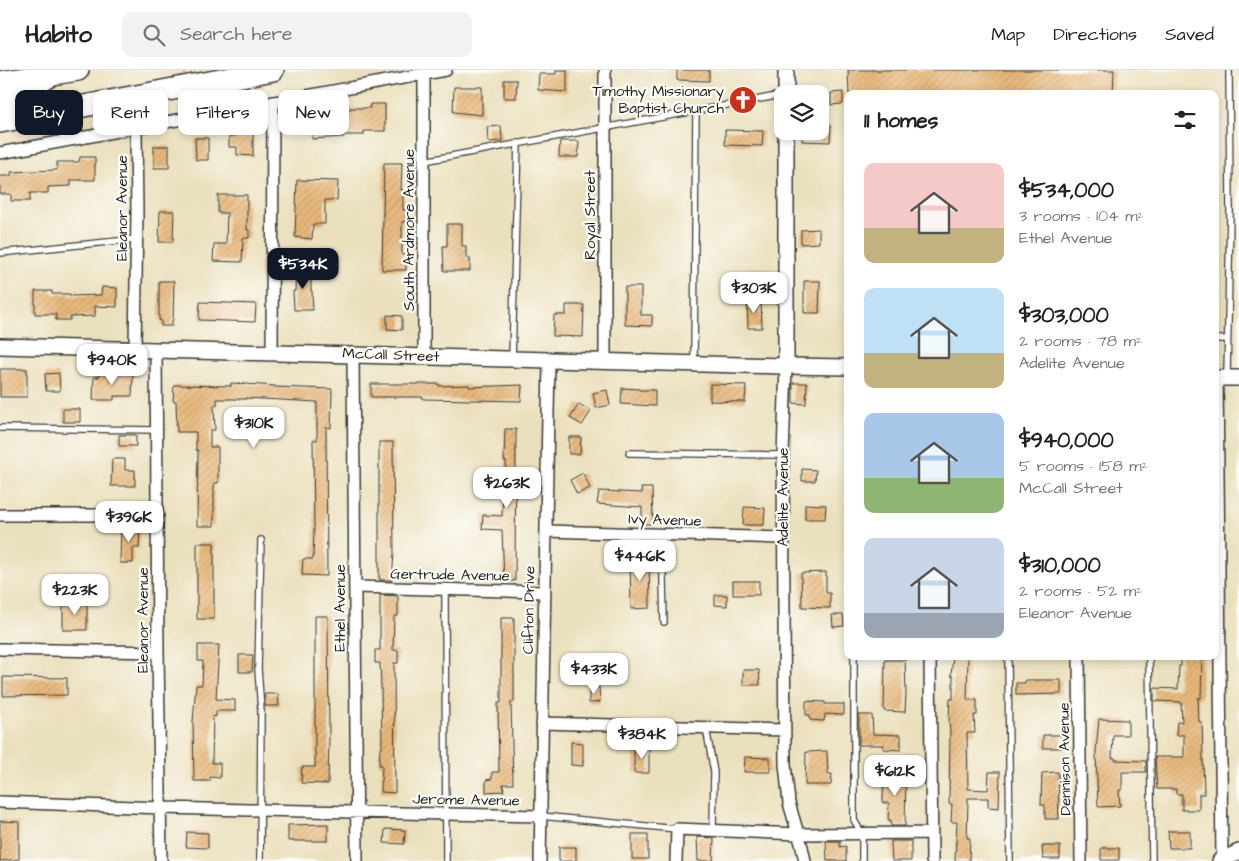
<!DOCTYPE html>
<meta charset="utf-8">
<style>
body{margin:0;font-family:"Architects Daughter",sans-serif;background:#f2f2f2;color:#222;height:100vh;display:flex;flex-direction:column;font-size:19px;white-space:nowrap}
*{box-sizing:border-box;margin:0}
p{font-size:16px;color:#767676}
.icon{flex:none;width:28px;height:28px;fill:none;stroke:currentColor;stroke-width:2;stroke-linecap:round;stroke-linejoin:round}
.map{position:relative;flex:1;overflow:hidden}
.sheet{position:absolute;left:844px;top:20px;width:375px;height:570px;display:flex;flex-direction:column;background:#fff;border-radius:10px;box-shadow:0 2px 8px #0003}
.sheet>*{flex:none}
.top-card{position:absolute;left:15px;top:20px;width:475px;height:45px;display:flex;gap:10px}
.tools{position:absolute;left:774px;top:15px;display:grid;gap:10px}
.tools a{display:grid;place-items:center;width:55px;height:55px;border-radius:10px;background:#fff;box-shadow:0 2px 8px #0003;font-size:25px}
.price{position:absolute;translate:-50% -42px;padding:0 11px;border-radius:10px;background:#fff;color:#222;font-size:16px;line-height:32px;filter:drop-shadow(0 1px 2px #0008)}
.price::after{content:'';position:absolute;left:50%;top:30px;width:15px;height:11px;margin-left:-8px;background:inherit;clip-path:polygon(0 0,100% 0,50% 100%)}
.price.current{background:#111827;color:#fff}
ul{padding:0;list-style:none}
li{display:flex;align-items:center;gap:15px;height:125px;padding:0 20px}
li span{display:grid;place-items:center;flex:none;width:140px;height:100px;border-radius:10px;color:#555}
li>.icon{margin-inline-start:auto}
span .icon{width:60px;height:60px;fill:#fffc;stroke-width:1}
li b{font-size:21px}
h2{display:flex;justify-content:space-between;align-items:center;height:60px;padding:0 20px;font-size:21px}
.pill{padding:0 18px;border-radius:10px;background:#fff;box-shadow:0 2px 8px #0003;font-size:18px;line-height:45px}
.pill.current{background:#111827;color:#fff}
header{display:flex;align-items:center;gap:30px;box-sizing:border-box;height:70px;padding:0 25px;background:#fff;border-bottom:1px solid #e0e0e0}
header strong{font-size:24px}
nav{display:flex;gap:28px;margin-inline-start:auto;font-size:18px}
.search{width:350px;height:45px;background:#f2f2f2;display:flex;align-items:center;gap:12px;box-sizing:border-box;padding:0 18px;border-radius:10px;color:#767676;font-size:19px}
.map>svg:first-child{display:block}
.building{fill:url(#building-hatch)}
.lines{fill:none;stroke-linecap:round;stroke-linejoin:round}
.service-casing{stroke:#3b3934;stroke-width:8}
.minor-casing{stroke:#3b3934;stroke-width:14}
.tertiary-casing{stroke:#3b3934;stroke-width:18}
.motorway-casing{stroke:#3b3934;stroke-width:24}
.service{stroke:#fff;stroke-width:5.5}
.minor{stroke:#fff;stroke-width:11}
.tertiary{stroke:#fff;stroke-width:15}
.motorway{stroke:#fff;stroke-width:21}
.labels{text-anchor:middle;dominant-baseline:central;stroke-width:4.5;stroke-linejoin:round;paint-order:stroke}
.poi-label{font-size:15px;fill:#1c1c1c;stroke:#fdfcf7;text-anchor:end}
.street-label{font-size:15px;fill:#1c1c1c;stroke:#fdfcf7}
</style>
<header>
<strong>Habito</strong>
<div class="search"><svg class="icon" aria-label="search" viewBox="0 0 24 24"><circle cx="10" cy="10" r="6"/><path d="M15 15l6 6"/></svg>Search here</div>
<nav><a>Map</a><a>Directions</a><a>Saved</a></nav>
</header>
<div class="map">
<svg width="1239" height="791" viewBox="0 0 1239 791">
<defs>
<pattern id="building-hatch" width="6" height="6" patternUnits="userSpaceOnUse" patternTransform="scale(1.25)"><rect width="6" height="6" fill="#e8b87b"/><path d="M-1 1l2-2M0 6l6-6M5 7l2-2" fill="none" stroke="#c69e6a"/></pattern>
</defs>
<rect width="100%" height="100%" fill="#fdfcf7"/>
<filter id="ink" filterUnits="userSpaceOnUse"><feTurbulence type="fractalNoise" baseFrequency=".02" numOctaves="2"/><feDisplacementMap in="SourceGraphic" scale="10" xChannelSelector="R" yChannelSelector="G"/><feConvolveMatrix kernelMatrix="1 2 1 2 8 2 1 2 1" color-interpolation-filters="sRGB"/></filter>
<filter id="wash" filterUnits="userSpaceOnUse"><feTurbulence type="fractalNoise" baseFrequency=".0096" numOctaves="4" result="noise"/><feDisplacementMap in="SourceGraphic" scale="20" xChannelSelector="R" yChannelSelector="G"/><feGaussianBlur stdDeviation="1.12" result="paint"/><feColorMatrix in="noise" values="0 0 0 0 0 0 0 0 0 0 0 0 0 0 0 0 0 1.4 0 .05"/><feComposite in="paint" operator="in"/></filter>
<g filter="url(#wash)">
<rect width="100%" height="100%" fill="#ebe0be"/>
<g id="blocks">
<path class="building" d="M556,0h11v22l-29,-2 1,-16h17z
M677,0h32v11l-32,-1z
M848,0h266l-1,24h-264z
M504,10h13l-1,18h-12z
M454,17h28v28l-29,-3z
M843,22v12l-12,1v-12z
M370,34h15v27h-21v4h-21l1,2 -32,2v-24l30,-1v-4h8v-2h20z
M501,56l1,15 -14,1 -1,-15z
M820,56h11l-1,16 -28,-1 1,-10h17z
M237,59l16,1v26l-16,-1v-8h-8v-11h7z
M725,60l38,1 -1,15 -37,-1z
M195,68h13v22h-12z
M560,71h19l-1,16h-19z
M154,76h15v22h-15z
M80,87h15v23h-24v6l-23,1v6h-18v8h-19v-7h-11v-18h11v-4l46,-2v-8h22z
M384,93h18l-1,27h2v20h3v11l-4,1v33h4v15h-24z
M297,110l41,1 -1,19h-12v24h-12l-1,15 -17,-2z
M218,125h29v35h2v8h-6l-1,24 -29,-1 1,-17h12l1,-31h-9z
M160,141h14l-1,31h-14z
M447,154h15v22h4v12h4v13h-26l-1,-25h4z
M819,159v14l-18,1v-14z
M296,198l15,1v22h1l1,19h-19l-1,-19h2z
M159,211h15l-1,39h-1v6h-11v-6h-2z
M804,211h16l-1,32h-15z
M102,217l15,1v19l-22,-1v10l-25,1v3h-14v-6h-21v-23h17v3h18v2l31,-1z
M625,217h16v28h11v11l-27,-1z
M747,229h14l1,29h-14z
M200,232l56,2 -1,18 -56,-2z
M566,235h18l-1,32 -30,-1 1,-21h12z
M387,245l15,1v14l-15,-1z
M0,299h27v28h-27z
M99,302l34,2 -1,22h-18v4h-21l1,-23h5z
M59,303l1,18h-14l-1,-17z
M231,313l44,3v1l57,2 -1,39 -5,-1 1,149 -25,-1 1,-16h10l1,-31 -1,-88h4v-38l-71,-4v1h-29v6h-3l1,25h-5v17h8v36h-4v43h-17l1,-76h-2v-18h-19l-1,-31h-3l1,-16 57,1z
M793,313h14l-1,21 -13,-1z
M371,314h68v2l30,-1v2l53,-2 -1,16 -98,-2v-2h-52z
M710,314l36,1 -1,17 -35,-1z
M622,318l17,1v1h16v16l-34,-2z
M607,320l3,15 -14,3 -3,-15z
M579,334l12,7 -9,14 -12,-7z
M63,339h17v13h-17z
M505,359h11l-1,152h-11l-2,-51 -20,-1 1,-14 19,1 1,-24h3v-31h-2z
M119,365h17v11h-17z
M569,367h12l-1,17h-11z
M379,372h14l1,111 -2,27h-12v-2h-1z
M112,389h13v11h10v16h-24z
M802,399l14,1 -1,11h-13z
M583,403l7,15 -13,6 -7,-14z
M641,418h11l1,36h-11v-17l-45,-3 2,-13 43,2z
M805,434l21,1 -1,14h-20z
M744,437l21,1 -1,17h-21z
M121,456l19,1 -1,21h-6v15h-13z
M197,473h17v76h-17z
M630,486h19l1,52 -19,1z
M826,502v21h4v15l-28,-1 -1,-34z
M733,511h26v14h-26z
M380,525l18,1v20h-4l-1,34h5v13h-4l1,130 -14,-1 1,-27h-3l1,-16h2l-1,-62 -1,-24h-5v-13h5z
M715,525h12v11l-12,-1z
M63,533h24v27h-24z
M832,545h11l1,11 -11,1z
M315,546h13l1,121 -1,47 -27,-1 1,-16h13z
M501,548h13v84h-3l2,82h-10l1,7 -18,1v-12l6,-1v-7h7l-1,-69h3z
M198,575h21l-3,54 19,1v11h-19v6l-3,-1 -1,47h8v15l-10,-1v4h-16l-1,-60 3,-36h6l1,-24h-5z
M239,585h14l-1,17h-13z
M953,586h15l-1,44h10v15h-3l1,18h-8l1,56 20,1 1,-18h11l-1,36 -11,-1v-9h-20l-1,40h3l-1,23h-14l2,-39h-6l1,-18h-3l1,-71 -1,-15 1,-19h3v-23h-2z
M1181,586h21l-1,42h-3l1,24h3l2,72h-5v16h-17v-16h-6v-5h-19l-2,-32h29v-22h-8l1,-13h5l-1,-20 -27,-1v-13l24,1 1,-23h2z
M885,590h20l1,33 -1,19 -21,-1z
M743,600h16l1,15h-17z
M3,607l64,1v17l-64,1z
M1025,610h36v14l-45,1v-12h9z
M599,617l1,15 -11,1v-15z
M265,624h13l1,12h-14z
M806,631l19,1v2h19v11l-19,-1 -1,7 -14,-1v-5h-4z
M859,645h13l1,19 28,1v15l-18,-1 1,-4h-25z
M1099,649l29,1v15h-15l-1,23h3v2l31,1v11h-24v18h-3l1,16 -22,1 -2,-56z
M1043,665h19v13h-19z
M571,672l12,1v23l-12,-1z
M634,678h15v25h-15z
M827,681l1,23h4l-1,11h-26l1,-33z
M745,687l25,1v14h-26z
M884,701l22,1 -1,54h-14v-6h-3l1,-17h-6v-4z
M1058,702l1,47h-14v-14h-4l1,-32z
M0,751l19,1v37l-19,2z
M328,754v17h-40v-16z
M385,759l20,1 -1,14 -20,-1z
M1168,761h22v17h-21z
M187,762l21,1v15l-22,-1z
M632,764h16v25h-16z
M697,767l17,1 -1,23h-15z
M826,771h14v6l6,-1v15h-19z
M891,771h20v20h-19z
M1042,776h18v13h-17z
M559,777h17v14h-17z
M1101,778h18v12h-18z"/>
</g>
</g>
<g filter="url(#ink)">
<use href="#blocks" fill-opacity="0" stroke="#3b3934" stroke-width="1"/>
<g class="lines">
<defs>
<path id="service" d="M424,91l358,-66
M0,183l137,-14
M1215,269h12
M512,288l6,-215
M694,293l2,-253
M1227,306l3,-163 -1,-143
M0,358l157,2
M629,383l154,2
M662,465l2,87
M445,520l1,271
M854,586v164l8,14v27
M1008,586l2,205
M1149,586l3,205
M706,658l8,44 -1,58
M541,746l136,13
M260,791l1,-150 -3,-42 3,-129"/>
<path id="minor" d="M424,4v282
M0,83l446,-83
M135,279l2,-136 -1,-84
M156,279l2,303 3,209
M272,282l1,-250
M353,284l4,507
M605,291v-291
M782,296h4l-3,89 2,309 4,39 13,44 3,14
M1217,308l5,482
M0,445h158
M546,461l237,7
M355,517l189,5
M0,579l158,3
M930,586l2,205
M1079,586l2,205
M542,653l243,7
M0,732l161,6 380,8
M540,791l9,-501
M676,791l1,-32 121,5 133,-1"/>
<path id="tertiary" d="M786,24v-24
M786,61v235l62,1
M0,276l782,20
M1215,308h24
M1220,791l19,-9"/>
<path id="motorway" d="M0,12l78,-12
M0,33l15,-4 33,-22
M0,52l273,-52"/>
</defs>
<use href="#service" class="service-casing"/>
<use href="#minor" class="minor-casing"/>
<use href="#tertiary" class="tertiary-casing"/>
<use href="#motorway" class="motorway-casing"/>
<use href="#service" class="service"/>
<use href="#minor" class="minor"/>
<use href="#tertiary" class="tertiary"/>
<use href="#motorway" class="motorway"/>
</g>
</g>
<defs>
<symbol id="church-disc" viewBox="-11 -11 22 22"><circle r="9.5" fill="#c8321e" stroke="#fdfcf7"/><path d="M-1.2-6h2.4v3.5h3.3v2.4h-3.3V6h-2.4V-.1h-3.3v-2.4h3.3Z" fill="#fff"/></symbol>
</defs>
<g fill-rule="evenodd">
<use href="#church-disc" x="727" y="14" width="32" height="32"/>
</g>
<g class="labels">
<g class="poi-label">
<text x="724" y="21">Timothy Missionary<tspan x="724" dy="17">Baptist Church</tspan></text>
</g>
<g class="street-label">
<text transform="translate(122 138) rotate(-90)">Eleanor Avenue</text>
<text transform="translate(590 145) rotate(-90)">Royal Street</text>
<text transform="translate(409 160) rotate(-90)">South Ardmore Avenue</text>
<text transform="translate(391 285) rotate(2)">McCall Street</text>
<text transform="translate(783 427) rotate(-90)">Adelite Avenue</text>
<text transform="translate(665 450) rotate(2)">Ivy Avenue</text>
<text transform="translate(450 505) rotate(1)">Gertrude Avenue</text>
<text transform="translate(340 538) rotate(-90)">Ethel Avenue</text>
<text transform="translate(529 540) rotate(-89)">Clifton Drive</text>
<text transform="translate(143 550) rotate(-90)">Eleanor Avenue</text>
<text transform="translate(1065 689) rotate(-91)">Dennison Avenue</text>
<text transform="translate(466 730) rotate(1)">Jerome Avenue</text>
</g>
</g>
</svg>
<div class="tools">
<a><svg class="icon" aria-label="layers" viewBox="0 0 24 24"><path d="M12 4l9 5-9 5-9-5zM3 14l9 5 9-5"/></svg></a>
</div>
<b class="price current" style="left:303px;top:220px">$534K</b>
<b class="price" style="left:754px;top:244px">$303K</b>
<b class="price" style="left:112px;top:316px">$940K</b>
<b class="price" style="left:254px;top:379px">$310K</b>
<b class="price" style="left:507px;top:439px">$263K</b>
<b class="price" style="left:129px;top:473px">$396K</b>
<b class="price" style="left:640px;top:512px">$446K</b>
<b class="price" style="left:75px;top:546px">$223K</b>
<b class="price" style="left:594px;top:625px">$433K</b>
<b class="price" style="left:642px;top:690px">$384K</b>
<b class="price" style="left:895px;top:727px">$612K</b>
<div class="top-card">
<a class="pill current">Buy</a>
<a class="pill">Rent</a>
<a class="pill">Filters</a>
<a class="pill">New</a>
</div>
<section class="sheet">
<h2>11 homes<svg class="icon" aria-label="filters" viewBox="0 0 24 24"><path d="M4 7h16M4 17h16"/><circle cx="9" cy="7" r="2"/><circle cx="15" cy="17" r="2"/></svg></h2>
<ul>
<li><span style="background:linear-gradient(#f6c9c9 65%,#c2b280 0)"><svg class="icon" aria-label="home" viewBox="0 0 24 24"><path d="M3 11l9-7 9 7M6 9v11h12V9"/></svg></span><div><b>$534,000</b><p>3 rooms · 104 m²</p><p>Ethel Avenue</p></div></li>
<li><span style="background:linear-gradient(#bfe0f5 65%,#c2b280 0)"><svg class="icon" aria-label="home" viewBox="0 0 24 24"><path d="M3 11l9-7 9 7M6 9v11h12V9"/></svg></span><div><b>$303,000</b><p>2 rooms · 78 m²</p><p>Adelite Avenue</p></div></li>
<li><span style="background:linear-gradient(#a9c7e8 65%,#8fb573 0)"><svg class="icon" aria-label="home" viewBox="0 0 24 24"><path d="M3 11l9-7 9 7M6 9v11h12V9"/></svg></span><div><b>$940,000</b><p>5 rooms · 158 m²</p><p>McCall Street</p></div></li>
<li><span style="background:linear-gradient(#c9d6e8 75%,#9aa5b1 0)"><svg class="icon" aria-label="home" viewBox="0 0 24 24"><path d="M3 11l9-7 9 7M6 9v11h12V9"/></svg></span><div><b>$310,000</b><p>2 rooms · 52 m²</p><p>Eleanor Avenue</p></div></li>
</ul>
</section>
</div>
